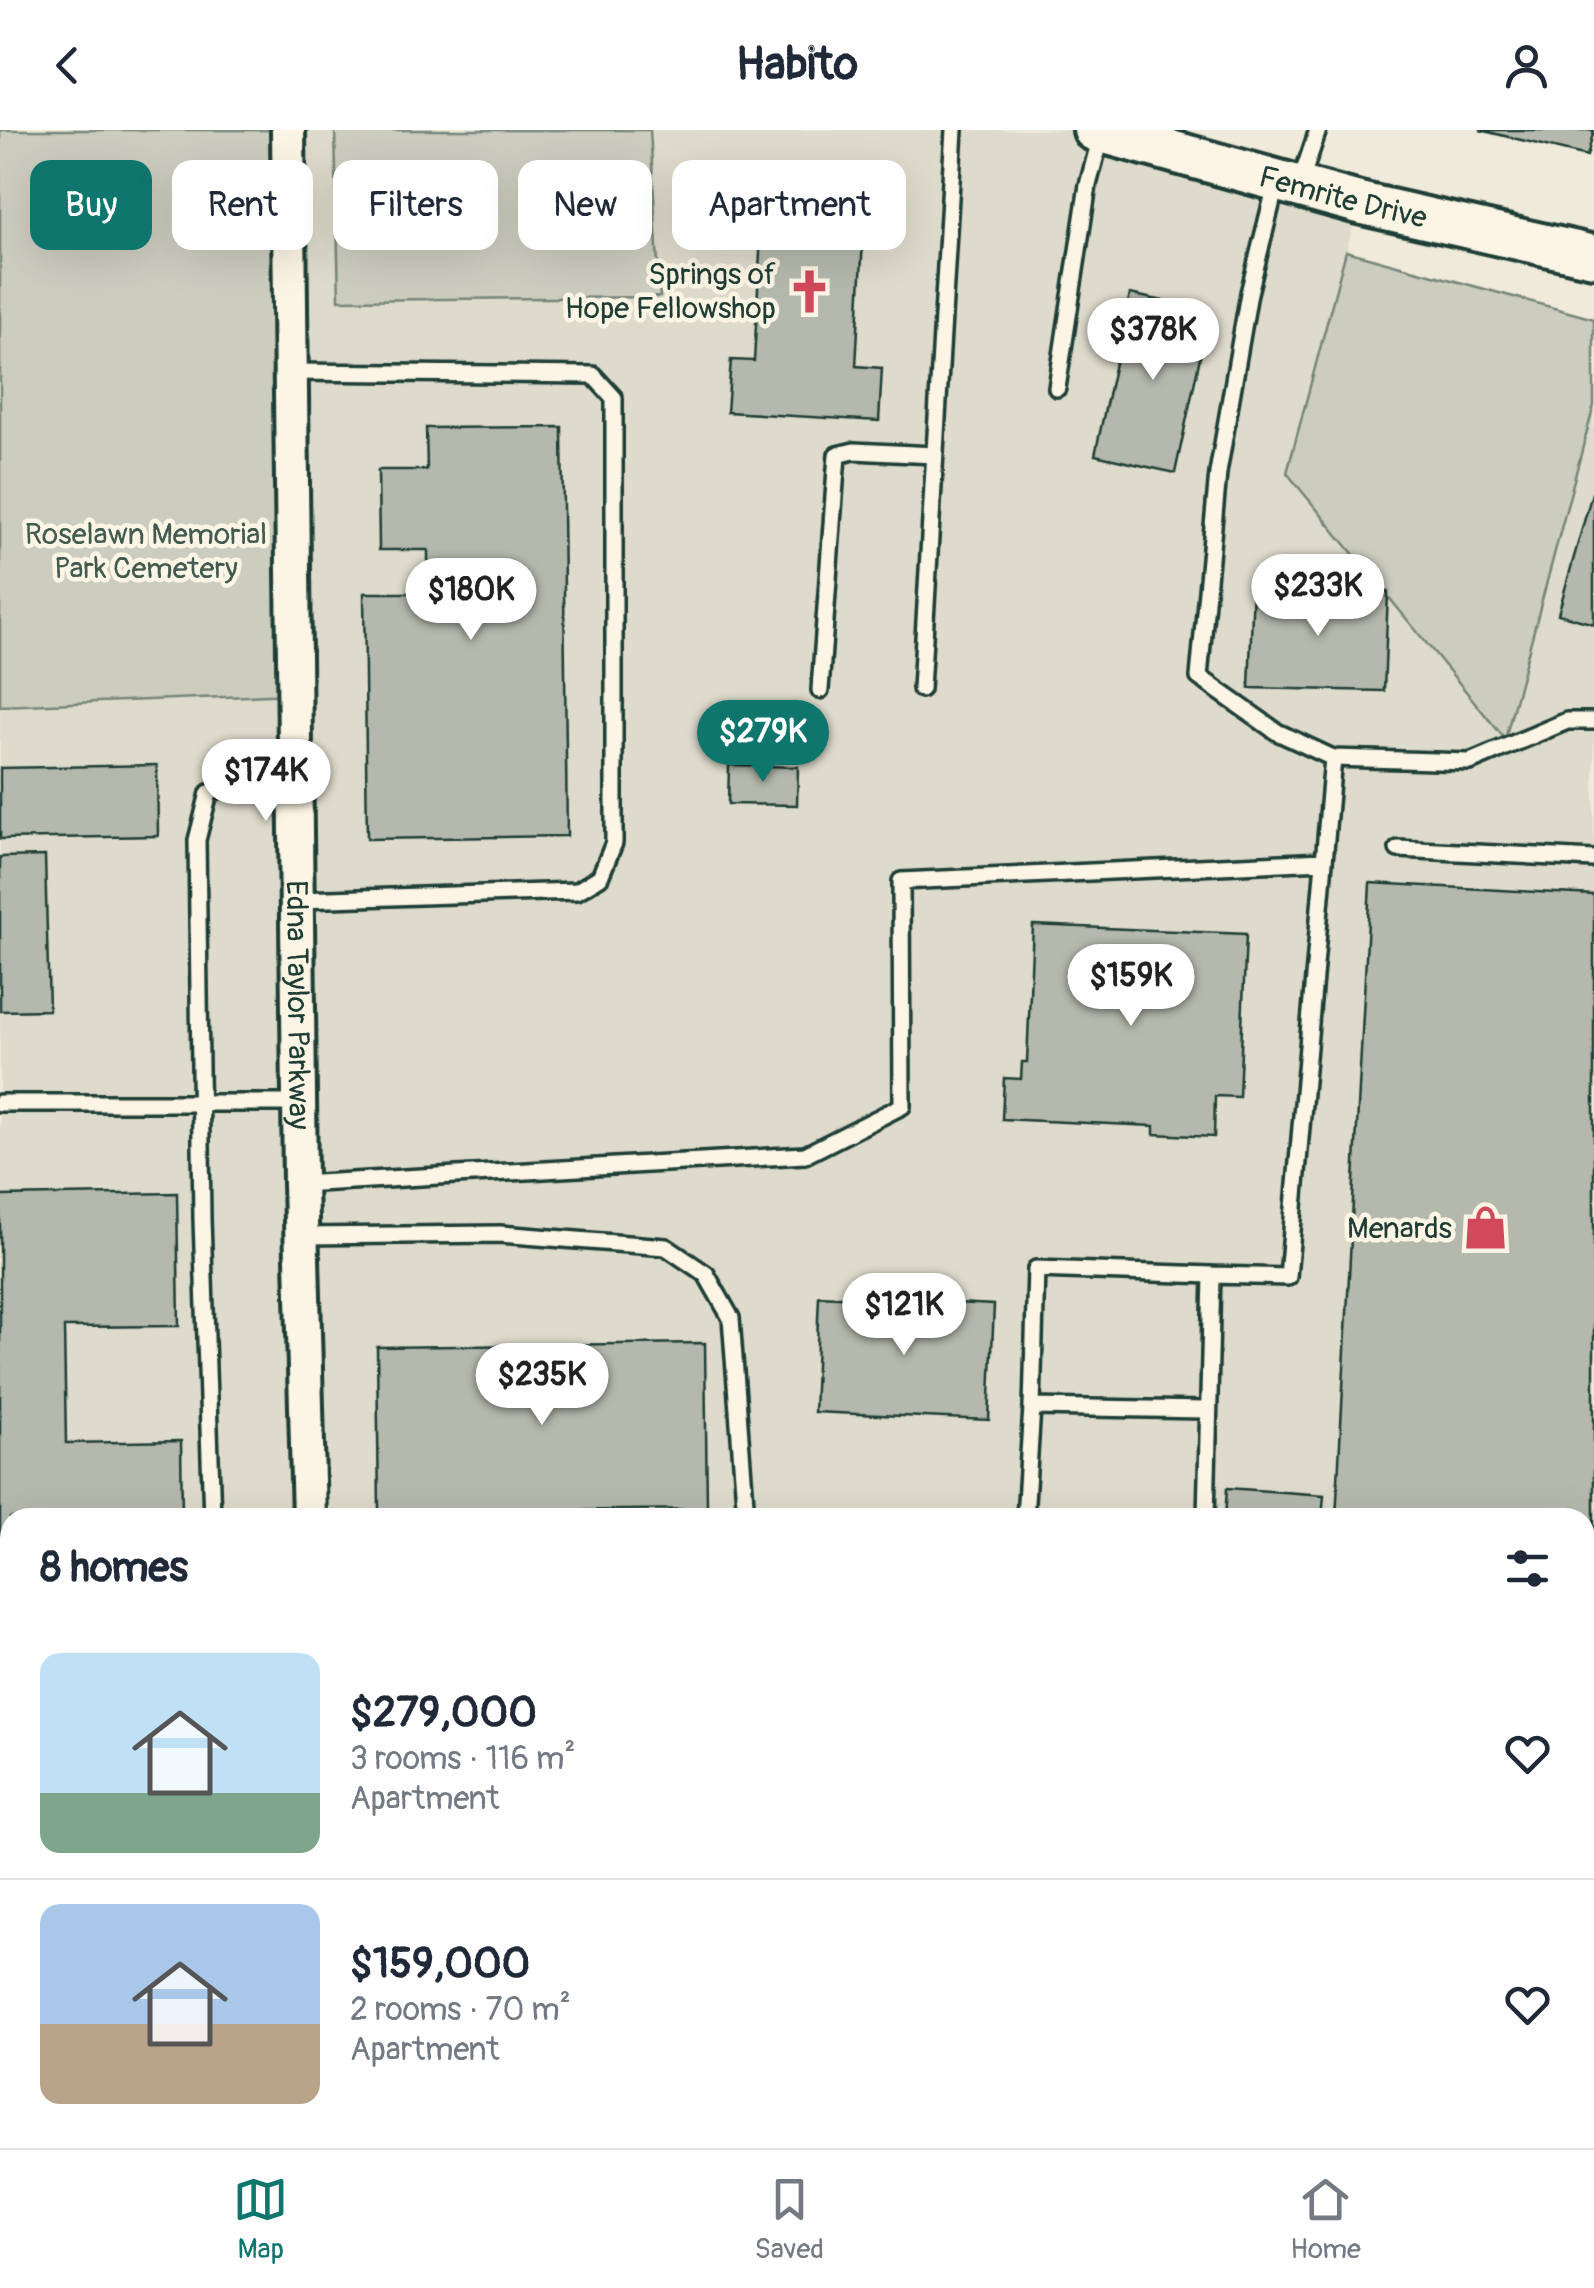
<!DOCTYPE html>
<meta charset="utf-8">
<style>
body{margin:0;font-family:Pangolin,sans-serif;background:#f6f6f7;color:#1f2937;height:100vh;display:flex;flex-direction:column;font-size:38px;white-space:nowrap}
*{box-sizing:border-box;margin:0}
p{font-size:32px;color:#747a83}
.icon{flex:none;width:55px;height:55px;fill:none;stroke:currentColor;stroke-width:2;stroke-linecap:round;stroke-linejoin:round}
.map{position:relative;flex:1;overflow:hidden}
.drawer{position:absolute;left:0px;top:1378px;width:1595px;height:642px;display:flex;flex-direction:column;background:#fff;border-radius:30px 30px 0 0;box-shadow:0 10px 40px #0002}
.drawer>*{flex:none}
.top-card{position:absolute;left:30px;top:30px;width:1000px;height:90px;display:flex;gap:20px}
.price{position:absolute;translate:-50% -85px;padding:0 22px;border-radius:35px;background:#fff;color:#222;font-size:32px;line-height:65px;filter:drop-shadow(0 2px 5px #0008)}
.price::after{content:'';position:absolute;left:50%;top:60px;width:30px;height:22px;margin-left:-15px;background:inherit;clip-path:polygon(0 0,100% 0,50% 100%)}
.price.current{background:#0f766e;color:#fff}
ul{padding:0;list-style:none}
li{display:flex;align-items:center;gap:30px;height:250px;padding:0 40px}
li+li{border-top:2px solid #e0e1e3}
li span{display:grid;place-items:center;flex:none;width:280px;height:200px;border-radius:20px;color:#555}
li>.icon{margin-inline-start:auto}
span .icon{width:120px;height:120px;fill:#fffc;stroke-width:1}
li b{font-size:42px}
h2{display:flex;justify-content:space-between;align-items:center;height:120px;padding:0 40px;font-size:42px}
.chip{padding:0 35px;border-radius:20px;background:#fff;box-shadow:0 10px 40px #0002;font-size:35px;line-height:90px}
.chip.current{background:#0f766e;color:#fff}
header{display:flex;justify-content:space-between;align-items:center;height:130px;padding:0 40px;background:#fff;font-size:45px;font-weight:800}
.menu{display:flex;justify-content:space-around;align-items:center;height:140px;border-top:2px solid #e0e1e3;background:#fff;font-size:28px;color:#747a83}
.menu a{display:grid;justify-items:center;gap:5px}
.menu .current{color:#0f766e}
.map>svg:first-child{display:block}
.built{fill:#dedbcc}
.green{fill:#cccdbf;stroke:#76857a;stroke-width:2.5}
.building{fill:#b5b9ad;stroke:#1f3d34;stroke-width:2.5}
.lines{fill:none;stroke-linecap:round;stroke-linejoin:round}
.service-casing{stroke:#1f3d34;stroke-width:22}
.minor-casing{stroke:#1f3d34;stroke-width:40}
.tertiary-casing{stroke:#1f3d34;stroke-width:48}
.service{stroke:#fcf5e5;stroke-width:15}
.minor{stroke:#fcf5e5;stroke-width:32}
.tertiary{stroke:#fcf5e5;stroke-width:40}
.labels{text-anchor:middle;dominant-baseline:central;stroke-width:9;stroke-linejoin:round;paint-order:stroke}
.street-label{font-size:30px;fill:#1f3d34;stroke:#fcf5e5}
.poi-label{font-size:30px;fill:#1f3d34;stroke:#fcf5e5;text-anchor:end}
.park-label{font-size:30px;fill:#425a50;stroke:#fcf5e5}
</style>
<header><svg class="icon" aria-label="back" viewBox="0 0 24 24"><path d="M15 5l-7 7 7 7"/></svg>Habito<svg class="icon" aria-label="person" viewBox="0 0 24 24"><circle cx="12" cy="8" r="4"/><path d="M4 21q1-7 8-7t8 7"/></svg></header>
<div class="map">
<svg width="1594" height="2018" viewBox="0 0 1594 2018">
<rect width="100%" height="100%" fill="#efeada"/>
<filter id="ink" filterUnits="userSpaceOnUse"><feTurbulence type="fractalNoise" baseFrequency=".01" numOctaves="2"/><feDisplacementMap in="SourceGraphic" scale="20" xChannelSelector="R" yChannelSelector="G"/><feConvolveMatrix kernelMatrix="1 2 1 2 8 2 1 2 1" color-interpolation-filters="sRGB"/></filter>
<g filter="url(#ink)">
<path class="built" d="M288,0h806l265,73 -72,270 218,265 89,-333v1384l-9,-1v-270h-1575v263l-10,1v-1076l295,-12z
M1585,1734l9,1v283h-941l-2,-8h934z"/>
<path class="green" d="M0,0h288l7,564 -295,12z
M335,0h315l10,167 -321,3z
M1346,121l248,68v86l-89,334 -218,-266z
M10,1727v283h144l1,8h-155v-290z"/>
<path class="building" d="M1480,0h114l-7,26z
M762,86l102,5 -8,145 26,2 -3,53 -152,-9 4,-52 23,1z
M1130,164l80,17 -35,162 -80,-18z
M562,297l5,409 -200,3 -3,-246h64v-43h-49l-1,-80h49l-1,-42z
M1594,356v138l-36,-10z
M1253,457l135,5 -4,99 -135,-3z
M157,635l1,71 -158,3v-71z
M729,635l69,2 -1,38 -69,-1z
M45,726l4,154 -49,1v-154z
M1370,753l224,12v702l-9,-1v-78h-249z
M1033,795l213,9 -7,163 -24,-1 -1,41 -60,-3v-8l-152,-7 2,-41 17,1 1,-17h5z
M177,1063l2,133 -115,1 2,116 115,-2 1,77h-172v44h-10v-366z
M819,1166l175,9 -5,115 -175,-8z
M705,1213l2,166 -328,4 -2,-166z
M1227,1358l97,7 -2,23h-97z
M1002,2010h154v8z"/>
<g class="lines">
<defs>
<path id="service" d="M1277,51l-28,112 -31,180 -19,204 78,55 56,26
M1300,53l18,-53
M291,242l302,3 21,23v445l-14,34 -23,14 -278,9
M1057,258l31,-203 14,-53
M921,559l33,-559
M820,560l17,-235 17,-4 80,4
M1398,719l196,10
M0,973h300
M300,1054l505,-29 97,-49 -1,-225 423,-20
M302,1106l198,-2 166,13 40,27 25,44 14,185 -4,15
M1032,1277l4,-138 176,6
M212,1388l-10,-299 -5,-379 12,-47 46,-16 41,-2
M1025,1388l7,-111 173,3
M1206,1388l6,-243 76,2 45,-519 137,4 97,-41h27
M0,1472h10
M1585,1512h9
M1585,1865l9,1
M1193,2018l1,-8
M1293,2018v-8"/>
<g id="minor">
<path id="s1" d="M288,0l12,1054 9,334"/>
</g>
<g id="tertiary">
<path id="s2" d="M1094,0l265,73 235,53"/>
<path d="M0,1652l10,-1"/>
<path d="M1585,1658l9,1"/>
<path d="M0,1728l10,-1"/>
<path d="M1585,1734l9,1"/>
</g>
</defs>
<use href="#service" class="service-casing"/>
<use href="#minor" class="minor-casing"/>
<use href="#tertiary" class="tertiary-casing"/>
<use href="#service" class="service"/>
<use href="#minor" class="minor"/>
<use href="#tertiary" class="tertiary"/>
</g>
</g>
<defs>
<symbol id="church-bare" viewBox="-9 -9 18 18"><path d="M-1.2-6h2.4v3.5h3.3v2.4h-3.3V6h-2.4V-.1h-3.3v-2.4h3.3Z" fill="#d1495b" stroke="#fcf5e5" stroke-width="2.5" paint-order="stroke"/></symbol>
<symbol id="shop-bare" viewBox="-9 -9 18 18"><path d="M-5-2.5h2.3a2.7 3.5 0 0 1 5.4 0H5L5.5 6h-11ZM-1.5-2.5h3a1.5 2.3 0 0 0-3 0Z" fill="#d1495b" stroke="#fcf5e5" stroke-width="2.5" paint-order="stroke"/></symbol>
</defs>
<g fill-rule="evenodd">
<use href="#church-bare" x="778" y="130" width="63" height="63"/>
<use href="#shop-bare" x="1454" y="1066" width="63" height="63"/>
</g>
<g class="labels">
<g class="street-label">
<text stroke="none"><textPath href="#s2" startOffset="258">Femrite Drive</textPath></text>
<text stroke="none"><textPath href="#s1" startOffset="875">Edna Taylor Parkway</textPath></text>
</g>
<g class="poi-label">
<text x="776" y="144">Springs of<tspan x="776" dy="34">Hope Fellowshop</tspan></text>
<text x="1452" y="1098">Menards</text>
</g>
<g class="park-label">
<text x="146" y="404">Roselawn Memorial<tspan x="146" dy="34">Park Cemetery</tspan></text>
</g>
</g>
</svg>
<b class="price" style="left:1153px;top:253px">$378K</b>
<b class="price" style="left:1318px;top:509px">$233K</b>
<b class="price" style="left:471px;top:513px">$180K</b>
<b class="price current" style="left:763px;top:655px">$279K</b>
<b class="price" style="left:266px;top:694px">$174K</b>
<b class="price" style="left:1131px;top:899px">$159K</b>
<b class="price" style="left:904px;top:1228px">$121K</b>
<b class="price" style="left:542px;top:1298px">$235K</b>
<div class="top-card">
<a class="chip current">Buy</a>
<a class="chip">Rent</a>
<a class="chip">Filters</a>
<a class="chip">New</a>
<a class="chip">Apartment</a>
</div>
<section class="drawer">
<h2>8 homes<svg class="icon" aria-label="filters" viewBox="0 0 24 24"><path d="M4 7h16M4 17h16"/><circle cx="9" cy="7" r="2"/><circle cx="15" cy="17" r="2"/></svg></h2>
<ul>
<li><span style="background:linear-gradient(#bfe0f5 70%,#7fa58c 0)"><svg class="icon" aria-label="home" viewBox="0 0 24 24"><path d="M3 11l9-7 9 7M6 9v11h12V9"/></svg></span><div><b>$279,000</b><p>3 rooms · 116 m²</p><p>Apartment</p></div><svg class="icon" aria-label="heart" viewBox="0 0 24 24"><path d="M12 20l-8-8c-3-5 5-10 8-4 3-6 11-1 8 4z"/></svg></li>
<li><span style="background:linear-gradient(#a9c7e8 60%,#b9a48a 0)"><svg class="icon" aria-label="home" viewBox="0 0 24 24"><path d="M3 11l9-7 9 7M6 9v11h12V9"/></svg></span><div><b>$159,000</b><p>2 rooms · 70 m²</p><p>Apartment</p></div><svg class="icon" aria-label="heart" viewBox="0 0 24 24"><path d="M12 20l-8-8c-3-5 5-10 8-4 3-6 11-1 8 4z"/></svg></li>
</ul>
</section>
</div>
<nav class="menu">
<a class="current"><svg class="icon" aria-label="map" viewBox="0 0 24 24"><path d="M3 6l6-2 6 2 6-2v14l-6 2-6-2-6 2zM9 4v14M15 6v14"/></svg>Map</a>
<a><svg class="icon" aria-label="saved" viewBox="0 0 24 24"><path d="M7 4h10v16l-5-4-5 4z"/></svg>Saved</a>
<a><svg class="icon" aria-label="home" viewBox="0 0 24 24"><path d="M3 11l9-7 9 7M6 9v11h12V9"/></svg>Home</a>
</nav>
